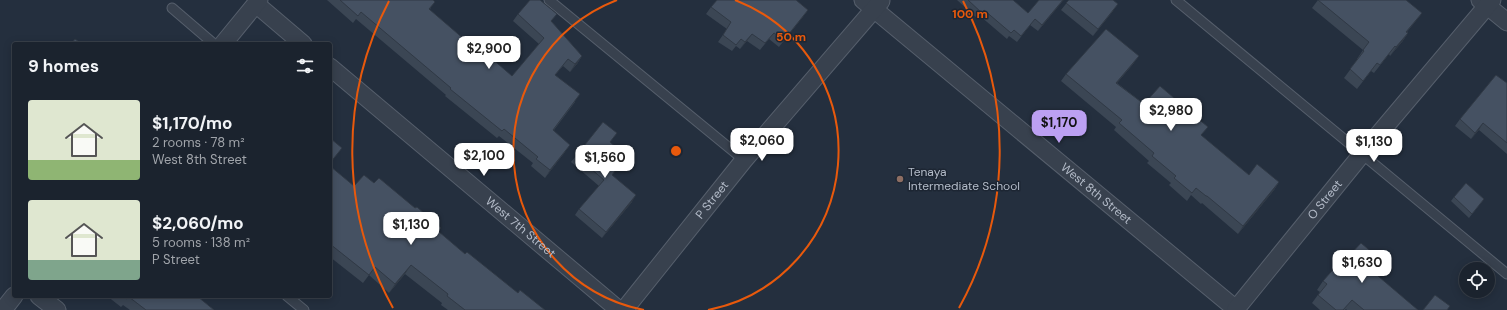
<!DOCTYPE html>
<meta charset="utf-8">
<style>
body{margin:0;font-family:"DM Sans",sans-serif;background:#242b36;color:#f1f3f6;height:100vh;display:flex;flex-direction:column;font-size:15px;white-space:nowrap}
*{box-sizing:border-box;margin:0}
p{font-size:13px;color:#a0a4aa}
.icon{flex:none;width:22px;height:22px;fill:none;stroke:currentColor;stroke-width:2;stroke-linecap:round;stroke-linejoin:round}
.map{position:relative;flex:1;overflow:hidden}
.drawer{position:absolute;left:12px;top:42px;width:320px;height:256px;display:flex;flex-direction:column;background:#1b232e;border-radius:4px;box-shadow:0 2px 10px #0003,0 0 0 1px #39404a}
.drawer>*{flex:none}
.buttons{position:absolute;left:1459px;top:262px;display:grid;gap:8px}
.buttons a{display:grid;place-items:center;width:36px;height:36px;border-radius:50%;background:#1b232e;box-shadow:0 2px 10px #0003,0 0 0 1px #39404a;font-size:20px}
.price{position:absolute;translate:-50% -34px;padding:0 9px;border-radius:8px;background:#fff;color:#222;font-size:13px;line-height:26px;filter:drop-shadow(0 1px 2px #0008)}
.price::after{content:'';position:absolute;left:50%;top:24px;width:12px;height:9px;margin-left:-6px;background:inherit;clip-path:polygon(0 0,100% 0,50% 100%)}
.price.on{background:#bca0f2;color:#111}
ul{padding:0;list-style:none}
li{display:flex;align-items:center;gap:12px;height:100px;padding:0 16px}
li span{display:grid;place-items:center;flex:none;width:112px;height:80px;border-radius:4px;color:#555}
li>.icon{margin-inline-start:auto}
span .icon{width:48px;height:48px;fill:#fffc;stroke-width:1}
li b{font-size:17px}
h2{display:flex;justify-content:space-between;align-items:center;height:48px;padding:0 16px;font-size:17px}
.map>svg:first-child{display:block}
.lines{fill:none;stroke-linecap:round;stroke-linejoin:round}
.lane-casing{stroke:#565f6c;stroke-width:11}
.street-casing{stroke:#565f6c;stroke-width:19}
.lane{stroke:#38414e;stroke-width:9}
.street{stroke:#38414e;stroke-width:17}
.wall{fill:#3b4654}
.shaded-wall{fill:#303945}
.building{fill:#455162;stroke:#303945}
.ring{fill:none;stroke:#e8590c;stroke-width:2}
.education-dot{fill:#8d6e63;stroke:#1d2633;stroke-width:1.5}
.labels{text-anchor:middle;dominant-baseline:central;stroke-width:3;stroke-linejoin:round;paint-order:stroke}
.poi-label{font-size:12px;fill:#b4bcc9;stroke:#1d2633;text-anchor:start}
.street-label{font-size:12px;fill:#b4bcc9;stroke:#1d2633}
.centre{fill:#e8590c;stroke:#1d2633;stroke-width:2}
.ring-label{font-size:12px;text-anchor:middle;font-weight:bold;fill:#e8590c;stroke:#1d2633;stroke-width:3;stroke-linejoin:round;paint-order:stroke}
</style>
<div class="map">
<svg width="1507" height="310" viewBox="0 0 1507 310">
<rect width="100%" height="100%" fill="#242f3e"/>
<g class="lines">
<defs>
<path id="lane" d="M549,0l195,160
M1176,0l331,274
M172,8l42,36
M287,296l17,14"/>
<g id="street">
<path id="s1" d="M863,0l374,310"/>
<path d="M1480,0l27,22"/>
<path d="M256,4l47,40"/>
<path d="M223,44l36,-44"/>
<path id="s2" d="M330,67l289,243"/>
<path d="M39,296l18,14"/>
<path id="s3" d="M1236,309l126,-155 130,-154"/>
<path d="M3,310l11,-14"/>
<path id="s4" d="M624,310l120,-150 137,-159"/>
</g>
</defs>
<use href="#lane" class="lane-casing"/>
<use href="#street" class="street-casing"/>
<use href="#lane" class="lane"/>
<use href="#street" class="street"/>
</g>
<path class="wall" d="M327,0h106l-3,10 42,36 40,30 27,-32 -26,-23 5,-7 34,8 30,34 -5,8 -7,8 -7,-6 -8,9 20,27 -21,28 11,22 -20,26 -14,-12 2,-3 -34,-27 -2,2 -52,-42 1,-1 -90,-76 -3,4z
M957,0h56l15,13 34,-11 -24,29 -8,-6 -13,17 -8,-6 -2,3 -27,-23 -2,3z
M1069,0l44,11 -20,25 -32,-26z
M1318,0l104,13 -15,19 1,1 -6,9 -12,14 -1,-2 -15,19 -3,-2 -14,18 -13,-11 14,-19h-1l6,-9 -51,-42z
M711,7l97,3 -29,37 -10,-8 -9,11 -13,-9 -7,8 -4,-3 -4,5 -14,-9 9,-13 -21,-15z
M1134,63l-17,20 27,21 58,32 47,39 30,7 -5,8 -36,44 -36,-31 -1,1 -10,-9 -4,6 -18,-16 2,-2 -24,-20 2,-2 -35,-31 2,-3 -55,-46 5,-7z
M1507,83v71l-28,-24 -8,9 -16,-13 5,-7z
M576,156l46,7 -10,12 20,27 -30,36 -27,-23 4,-6 20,-23 -28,-24z
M330,166l24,20 20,-3 65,49 26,22 53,39 27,17h-97l-7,-5 1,-2 -37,-29 -16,19 -20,-18 -6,8 -33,-26z
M1454,197l30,2 -15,19 -18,-17z
M1347,258l40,7 -8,12 39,33h-71l-1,-1 -1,1h-25l-8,-7 8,-11 -3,-2 6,-9z
M107,296h90l17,14h-84l-7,-5 -2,2z"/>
<path class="shaded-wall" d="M1063,0h1l-2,2 -24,29 4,-6z
M1118,4l-5,7 -20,25 5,-7z
M808,10l-5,7 -24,30 5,-7z
M1422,13l-6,8 -16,19 6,-8z
M1408,33l-6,9 -12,14 6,-9z
M752,34l-5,7 -7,8 5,-7z
M582,56l-5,8 -7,8 5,-8z
M1139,56l-5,7 -23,27 5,-7z
M1483,123l-4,7 -8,9 4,-6z
M570,145l-5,7 -20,26 5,-8z
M342,148l-12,16v-1z
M1279,182l-5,8 -36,44 5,-8z
M636,195l-4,7 -30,36 4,-6z
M411,265l-6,9 -16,19 6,-9z"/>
<path class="building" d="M340,0h93l2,2 -6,7 43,37 3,-2 37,32 32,-38 -26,-24 12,-14h10l17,14 -6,7 31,35 -7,8 -7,-5 -13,16 25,19 -27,36 17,15 -20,25 -14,-11 2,-2 -34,-28 -2,2 -52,-42 1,-1 -90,-76 -3,4z
M717,0h79l12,10 -24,30 -10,-7 -9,10 -13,-9 -7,8 -4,-3 -5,6 -13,-10 8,-13 -20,-15z
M968,0h45l15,13 11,-13h24l-21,25 -7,-6 -14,17 -7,-6 -3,3 -27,-23 -2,3z
M1069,0h44l5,4 -20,25 -32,-26z
M1318,0h88l16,13 -16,19 2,1 -12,14 -1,-1 -15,19 -3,-2 -14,18 -13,-12 14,-18 -1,-1 6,-8z
M1106,29l33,27 -23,27 28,21 16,-18 48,41 -7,8 48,40 8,-11 22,18 -36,44 -36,-30h-1l-10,-8 -4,5 -18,-15 2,-2 -24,-20 2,-3 -35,-30 3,-3 -56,-46z
M75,39l7,5h-11z
M1496,75l11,8v60l-24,-20 -8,10 -15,-14z
M603,122l14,11 -7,9 16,14 -14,19 24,20 -30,37 -27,-23 25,-29 -28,-24z
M330,138l12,10 -12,15z
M330,166l24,20 10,-11 10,8 5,-5 36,30 2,-1 24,21 -3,3 27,23 2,-2 51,41 2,-3 25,20h-80l-18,-14 1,-2 -37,-29 -16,19 -20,-17 -6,8 -39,-31z
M1466,183l18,16 -12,15 -18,-17z
M1361,243l26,22 -9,11 40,34h-54l-12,-10 -9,10h-7l-18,-15 9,-11 -4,-3 22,-25 2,2z
M1435,295l15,11 -3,4h-24z
M123,296h74l17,14h-68l-17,-13 -2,2z"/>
<g class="ring">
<path d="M644 310A162 162 0 0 1 617 0M735 0A162 162 0 0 1 708 310"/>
<path d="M393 308A324 324 0 0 1 389 1M963 1A324 324 0 0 1 959 308"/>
</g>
<circle class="education-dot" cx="900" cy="179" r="4"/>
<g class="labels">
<g class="poi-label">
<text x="908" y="172">Tenaya<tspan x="908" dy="14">Intermediate School</tspan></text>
</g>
<g class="street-label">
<text stroke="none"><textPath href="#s1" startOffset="303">West 8th Street</textPath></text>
<text stroke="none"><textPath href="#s4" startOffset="141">P Street</textPath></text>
<text stroke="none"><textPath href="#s3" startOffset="141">O Street</textPath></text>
<text stroke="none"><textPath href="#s2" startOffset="249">West 7th Street</textPath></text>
</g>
</g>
<circle cx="676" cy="151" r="6" class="centre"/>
<g class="ring-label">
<text x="970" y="18">100 m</text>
<text x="791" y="41">50 m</text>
</g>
</svg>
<div class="buttons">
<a><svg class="icon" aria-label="locate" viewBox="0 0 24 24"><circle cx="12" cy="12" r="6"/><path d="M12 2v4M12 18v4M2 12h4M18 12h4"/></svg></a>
</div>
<b class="price" style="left:489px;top:70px">$2,900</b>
<b class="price" style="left:1171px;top:132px">$2,980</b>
<b class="price on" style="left:1059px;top:144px">$1,170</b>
<b class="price" style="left:762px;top:162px">$2,060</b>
<b class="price" style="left:1374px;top:163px">$1,130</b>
<b class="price" style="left:484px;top:177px">$2,100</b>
<b class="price" style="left:605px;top:179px">$1,560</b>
<b class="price" style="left:411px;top:246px">$1,130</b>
<b class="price" style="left:1362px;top:284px">$1,630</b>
<section class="drawer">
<h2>9 homes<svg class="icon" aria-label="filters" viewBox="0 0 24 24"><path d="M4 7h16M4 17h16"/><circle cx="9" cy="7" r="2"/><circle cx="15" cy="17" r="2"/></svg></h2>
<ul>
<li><span style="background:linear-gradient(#dfe7d0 75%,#8fb573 0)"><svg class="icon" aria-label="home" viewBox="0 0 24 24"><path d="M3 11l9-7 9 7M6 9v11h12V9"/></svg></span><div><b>$1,170/mo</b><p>2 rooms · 78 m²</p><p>West 8th Street</p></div></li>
<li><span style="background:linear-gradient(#dfe7d0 75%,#7fa58c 0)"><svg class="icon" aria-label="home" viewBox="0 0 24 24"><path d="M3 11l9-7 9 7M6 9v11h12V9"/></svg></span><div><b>$2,060/mo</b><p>5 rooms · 138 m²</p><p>P Street</p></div></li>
</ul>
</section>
</div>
